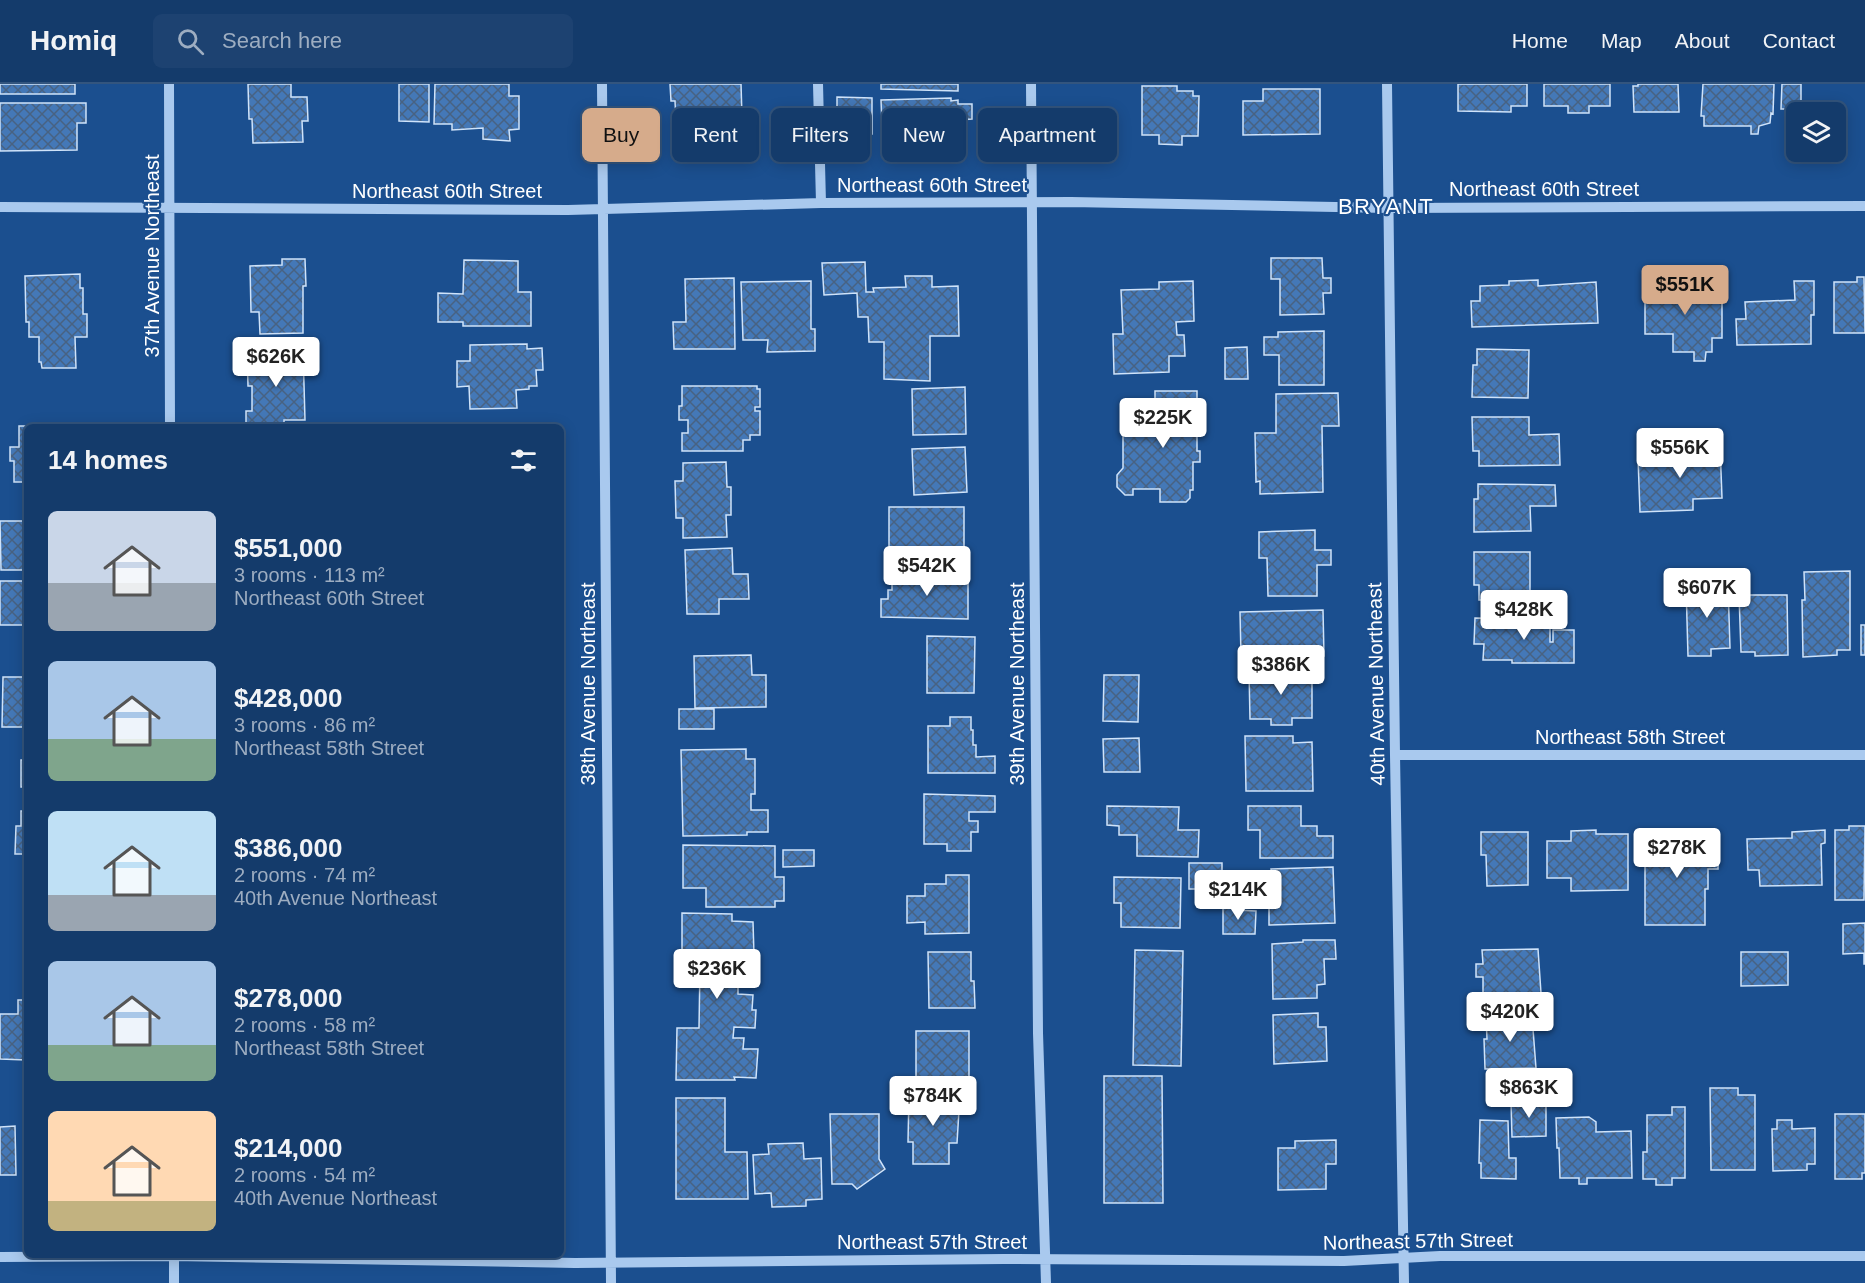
<!DOCTYPE html>
<meta charset="utf-8">
<style>
body{margin:0;font-family:Arial,sans-serif;background:#1d4271;color:#f1f3f6;height:100vh;display:flex;flex-direction:column;font-size:22px;white-space:nowrap}
*{box-sizing:border-box;margin:0}
p{font-size:20px;color:#9dadc1}
.icon{flex:none;width:33px;height:33px;fill:none;stroke:currentColor;stroke-width:2;stroke-linecap:round;stroke-linejoin:round}
.map{position:relative;flex:1;overflow:hidden}
.drawer{position:absolute;left:24px;top:340px;width:540px;height:834px;display:flex;flex-direction:column;background:#143b6b;border-radius:9px;box-shadow:0 3px 15px #0003,0 0 0 2px #33557e}
.drawer>*{flex:none}
.hud{position:absolute;left:582px;top:24px;width:570px;height:54px;display:flex;gap:12px}
.buttons{position:absolute;left:1786px;top:18px;display:grid;gap:12px}
.buttons a{display:grid;place-items:center;width:60px;height:60px;border-radius:9px;background:#143b6b;box-shadow:0 3px 15px #0003,0 0 0 2px #33557e;font-size:30px}
.price{position:absolute;translate:-50% -51px;padding:0 14px;border-radius:6px;background:#fff;color:#222;font-size:20px;line-height:39px;filter:drop-shadow(0 2px 3px #0008)}
.price::after{content:'';position:absolute;left:50%;top:36px;width:18px;height:14px;margin-left:-9px;background:inherit;clip-path:polygon(0 0,100% 0,50% 100%)}
.price.active{background:#d6ab8b;color:#111}
ul{padding:0;list-style:none}
li{display:flex;align-items:center;gap:18px;height:150px;padding:0 24px}
li span{display:grid;place-items:center;flex:none;width:168px;height:120px;border-radius:9px;color:#555}
li>.icon{margin-inline-start:auto}
span .icon{width:72px;height:72px;fill:#fffc;stroke-width:1}
li b{font-size:26px}
h2{display:flex;justify-content:space-between;align-items:center;height:72px;padding:0 24px;font-size:26px}
.chip{padding:0 21px;border-radius:9px;background:#143b6b;box-shadow:0 3px 15px #0003,0 0 0 2px #33557e;font-size:21px;line-height:54px}
.chip.active{background:#d6ab8b;color:#111}
header{display:flex;align-items:center;gap:36px;box-sizing:border-box;height:84px;padding:0 30px;background:#143b6b;border-bottom:2px solid #33557e}
header strong{font-size:28px}
nav{display:flex;gap:33px;margin-inline-start:auto;font-size:21px}
.search{width:420px;height:54px;background:#1d4271;display:flex;align-items:center;gap:15px;box-sizing:border-box;padding:0 21px;border-radius:9px;color:#9dadc1;font-size:22px}
.map>svg:first-child{display:block}
.building{fill:url(#building-cross-hatch);stroke:#cfe3fa;stroke-width:1.5}
.lines{fill:none;stroke-linecap:round;stroke-linejoin:round}
.minor{stroke:#a9c9ee;stroke-width:10}
.labels{text-anchor:middle;dominant-baseline:central;stroke-width:4.5;stroke-linejoin:round;paint-order:stroke}
.street-label{font-size:20px;fill:#fff;stroke:#1b4f8f}
.quarter-label{font-size:22px;letter-spacing:1.5px;fill:#fff;stroke:#1b4f8f}
</style>
<header>
<strong>Homiq</strong>
<div class="search"><svg class="icon" aria-label="search" viewBox="0 0 24 24"><circle cx="10" cy="10" r="6"/><path d="M15 15l6 6"/></svg>Search here</div>
<nav><a>Home</a><a>Map</a><a>About</a><a>Contact</a></nav>
</header>
<div class="map">
<svg width="1865" height="1199" viewBox="0 0 1865 1199">
<defs>
<pattern id="building-cross-hatch" width="8" height="8" patternUnits="userSpaceOnUse" patternTransform="scale(1.5)"><rect width="8" height="8" fill="#4478b7"/><path d="M0 0l8 8M0 8l8-8" fill="none" stroke="#486282"/></pattern>
</defs>
<rect width="100%" height="100%" fill="#1b4f8f"/>
<path class="building" d="M0,0h75v10h-75z
M248,0h43v13h16l1,24h-6l1,21 -50,1 -1,-24h-3z
M399,0h30v38l-30,-1z
M435,0h74v12h10v33l-10,1 1,11 -27,-2v-11l-31,2v-6h-18z
M670,0h71l1,33h-34v4l-32,1 -1,-21h-4z
M881,0h77v7l-77,-2z
M1458,0h69v22h-16v6l-53,-1z
M1544,0h66v22h-21v7h-21v-7h-24z
M1638,0h40l1,28h-45l-1,-26h5z
M1703,0h71l-1,30 -2,-1 -1,10 -11,3 -1,8h-7v-8h-47v-10h-3z
M1782,0h19v25h-20z
M1142,2h35v5h16v5h6l-1,40h-16v9l-23,-1v-9h-17z
M1263,5h57v45l-77,1v-34h20z
M837,13l35,1v36h-35z
M951,14v3l7,-1v4h14v15l-14,1 1,32 -76,-1 -2,-51z
M0,19h86v20h-9v27l-77,1z
M1271,174h51l1,20h8v15h-8l1,21 -44,1v-36h-9z
M282,175h23l1,27h-3v47l-43,1 -1,-22h-8l-1,-46 32,-1z
M464,176l54,1v31h13v34h-68v-4h-25v-29l25,1z
M865,178l1,30h8l-1,-4 33,-1 -1,-11h27v11l26,-1 1,50h-29v45l-46,-2v-37h-15l-1,-25h-10l-1,-24 -33,2 -2,-32z
M80,190v14h3v26h4v23h-12l1,31h-34l-1,-6h-2v-25h-10v-15h-3l-1,-46z
M1857,193h7l1,56h-31v-51h23z
M734,194l1,71h-61l-1,-27h13l-1,-43z
M1538,196v6l58,-4 2,41 -126,4 -1,-26h9v-15l29,-1v-4z
M811,197v48h4v22l-48,1 1,-12h-25l-2,-58z
M1193,197l1,40 -18,1 1,13h7l1,21h-16v16l-55,2 -1,-40h10l-2,-44 38,-1v-7z
M1794,197h20v34h-3v29l-74,1 -1,-26h10l-1,-17 50,-2z
M1656,199h28v3h38v52h-10v14h-6l-1,9h-11v-9h-21v-18h-28v-47h11z
M1324,247v54h-45v-30h-15v-18h14v-5z
M527,260v5l15,-1 1,22h-7l1,16h-8v3l-13,1 1,18 -47,1 -1,-23 -12,1v-26h13v-16z
M1247,263l1,32h-23v-31z
M303,265l2,71h-21v8h-38v-17h6v-25h-4l-1,-35z
M1477,265l52,1 -1,48 -56,-1 1,-32h4z
M682,302h75v3h3v18h-5v4h5v24h-10v5h-7v11h-61v-18h6v-13h-9v-14h3z
M965,303l1,47 -53,1 -1,-46z
M1155,307h42v60h3v11h-7v28h-3v8l-4,4h-26v-13h-27v6h-8l-8,-8v-12l6,-7v-40h32z
M1338,309l1,33h-17l1,66 -63,2v-13l-4,1 -1,-49h21v-39z
M1472,333h57v18l30,-1 1,31 -81,1v-15h-6z
M19,342h38l-30,2v54h-13v-21h-4v-14h9z
M1720,361l2,53 -29,1v11l-53,2 -2,-54 40,-1 -1,-11z
M965,363l2,45 -53,3 -2,-46z
M726,378l1,25h4v28h-5l1,22 -44,1v-20h-7l-1,-37h8v-18z
M1478,400l77,1 1,21h-26l1,25 -57,1v-33h4z
M889,423h75v46l-75,1z
M0,437h27v49h-26z
M1315,446v20h16v15h-14v31h-49l-1,-38h-8v-26z
M732,464l1,26h15l1,25h-30v15h-32l-2,-64z
M1474,468h56v48h-51v-15h-5z
M1850,487v79h-13v5l-34,2 -1,-57h3l-1,-28z
M892,489l73,1v10h3v35l-87,-2v-18h7v-9h4z
M0,497h27v44h-27z
M1728,500l2,64 -19,1v7h-23l-2,-71z
M1739,511h48l1,60 -33,1v-4h-14z
M1323,526l1,46 -71,2v-2h-12l-1,-44z
M1475,534l75,1v23h3v-12h21v33h-62v-3h-29l1,-16h-10z
M1861,541h4v30h-4z
M927,552l48,1 -1,56h-47z
M751,571l1,20h14v32l-71,1 -1,-52z
M1312,586v48h-20v7h-21v-6h-21l-1,-48z
M1104,591h35l-1,47 -35,-1z
M3,593h24v50h-25z
M679,625h35v20h-35z
M950,633h21v13h2v15h3v12l19,-1v17h-67v-47h22z
M1245,652h48v7l19,-1 1,49h-67z
M1139,654l1,34h-36l-1,-33z
M746,665v10h9v35h-4v16h17v22h-21v3l-64,1 -2,-86z
M21,676h6v27h-6z
M924,710l71,2v16h-26v9h9v11h-7v19h-24v-7h-23z
M1107,722l72,1 -1,23h21l-1,27 -61,-1v-21h-18v-9l-12,-1z
M1248,722h53v20h16v10h16v22h-73v-28h-12z
M21,727h6v43h-12l1,-28h5z
M1849,742h16l-1,74h-29v-70h14z
M1596,746v4h32v56l-57,1v-13h-24v-37h24v-10z
M1825,746v13l-4,1 1,41 -62,1 -1,-16h-11l-1,-31 45,-1v-6z
M1481,748h47v53l-41,1 -1,-31h-5z
M1642,751h32v4l44,-1v31h-10v20h-3v36h-60v-79h-3z
M683,761l92,1v31h9v24h-9v6h-69v-19h-23z
M783,766h31v16l-31,1z
M1189,779h33v26h-33z
M1333,783l2,56 -66,2v-17h-15l-1,-30h19l-1,-9z
M946,791h23v58l-44,1v-12l-18,1v-27h18v-12h21z
M1114,793l67,1 -1,50 -59,-1v-24h-7z
M1223,821h12v5l21,1 -1,23h-32z
M682,829l50,1v7l21,1 1,33h-16v39l15,1 -1,15h4l-1,18 -21,-1 -1,11h11l-1,11h15l-2,29 -22,-1 1,3h-59l1,-52h22l1,-61 -18,1z
M1865,839v41h-1v-11l-21,1v-30z
M1303,856h32l1,19h-12l1,25 -8,1v13l-44,1 -1,-55 31,-2z
M1538,865l3,44 -58,2v-18h-7v-13h7l-1,-14z
M1135,866l48,1 -2,115 -48,-1z
M928,868h43v29h3l1,27h-46z
M1741,868h47v33l-47,1z
M18,916h9v70h-2l1,-10 -26,-1v-45h18z
M1318,929v14h8l1,34 -53,3 -1,-49z
M1532,932l4,52 -51,1 -1,-30h3l-1,-22z
M916,947h53v51h-53z
M1512,989h33v21l-32,1z
M1104,992h58l1,127h-59z
M1710,1004h28v7h17v75h-44z
M909,1010h51l-3,49h-8v21h-36v-22h-5z
M676,1014h49v54h22l1,47h-72z
M1511,1018h35v34l-34,1z
M1672,1023h13v71h-13v7h-16v-6h-13v-27h4v-37h25z
M830,1030h49v45l6,10 -28,20 -5,-5h-20z
M1835,1030h30v59h-3v6h-27z
M1589,1033l7,5v10l35,-1 1,47h-45v6h-8v-6h-19l-1,-30h-2l-1,-30z
M1480,1036l28,1 1,37h7v21l-35,-1v-15h-2z
M1777,1036h15v9l23,-1v36h-8v6l-34,1 -1,-42h5z
M15,1042l1,49h-16v-48z
M1336,1056v24h-10v25l-48,1v-42h17v-7z
M803,1059l1,16 17,-1 1,41 -16,1v6l-34,1 -1,-14 -16,1 -2,-39 16,-1 -1,-10z"/>
<g class="lines">
<path class="minor" d="M169,0l1,344
M602,0l9,1199
M818,0l3,119
M1031,0l7,949 8,250
M1387,0l8,671 9,528
M0,123l568,3 253,-7 250,-1 317,6 477,-2
M1395,671h470
M174,1172v27
M0,1173l174,-1 401,7 428,-4 341,2 96,-5h425"/>
</g>
<g class="labels">
<g class="street-label">
<text x="932" y="101">Northeast 60th Street</text>
<text x="1544" y="105">Northeast 60th Street</text>
<text x="447" y="107">Northeast 60th Street</text>
<text transform="translate(152 172) rotate(-90)">37th Avenue Northeast</text>
<text transform="translate(588 600) rotate(-90)">38th Avenue Northeast</text>
<text transform="translate(1017 600) rotate(-90)">39th Avenue Northeast</text>
<text transform="translate(1376 600) rotate(-91)">40th Avenue Northeast</text>
<text x="1630" y="653">Northeast 58th Street</text>
<text transform="translate(1418 1157) rotate(-1)">Northeast 57th Street</text>
<text x="932" y="1158">Northeast 57th Street</text>
</g>
<g class="quarter-label">
<text x="1386" y="122">BRYANT</text>
</g>
</g>
</svg>
<div class="buttons">
<a><svg class="icon" aria-label="layers" viewBox="0 0 24 24"><path d="M12 4l9 5-9 5-9-5zM3 14l9 5 9-5"/></svg></a>
</div>
<b class="price active" style="left:1685px;top:232px">$551K</b>
<b class="price" style="left:276px;top:304px">$626K</b>
<b class="price" style="left:1163px;top:365px">$225K</b>
<b class="price" style="left:1680px;top:395px">$556K</b>
<b class="price" style="left:927px;top:513px">$542K</b>
<b class="price" style="left:1707px;top:535px">$607K</b>
<b class="price" style="left:1524px;top:557px">$428K</b>
<b class="price" style="left:1281px;top:612px">$386K</b>
<b class="price" style="left:1677px;top:795px">$278K</b>
<b class="price" style="left:1238px;top:837px">$214K</b>
<b class="price" style="left:717px;top:916px">$236K</b>
<b class="price" style="left:1510px;top:959px">$420K</b>
<b class="price" style="left:1529px;top:1035px">$863K</b>
<b class="price" style="left:933px;top:1043px">$784K</b>
<div class="hud">
<a class="chip active">Buy</a>
<a class="chip">Rent</a>
<a class="chip">Filters</a>
<a class="chip">New</a>
<a class="chip">Apartment</a>
</div>
<section class="drawer">
<h2>14 homes<svg class="icon" aria-label="filters" viewBox="0 0 24 24"><path d="M4 7h16M4 17h16"/><circle cx="9" cy="7" r="2"/><circle cx="15" cy="17" r="2"/></svg></h2>
<ul>
<li><span style="background:linear-gradient(#c9d6e8 60%,#9aa5b1 0)"><svg class="icon" aria-label="home" viewBox="0 0 24 24"><path d="M3 11l9-7 9 7M6 9v11h12V9"/></svg></span><div><b>$551,000</b><p>3 rooms · 113 m²</p><p>Northeast 60th Street</p></div></li>
<li><span style="background:linear-gradient(#a9c7e8 65%,#7fa58c 0)"><svg class="icon" aria-label="home" viewBox="0 0 24 24"><path d="M3 11l9-7 9 7M6 9v11h12V9"/></svg></span><div><b>$428,000</b><p>3 rooms · 86 m²</p><p>Northeast 58th Street</p></div></li>
<li><span style="background:linear-gradient(#bfe0f5 70%,#9aa5b1 0)"><svg class="icon" aria-label="home" viewBox="0 0 24 24"><path d="M3 11l9-7 9 7M6 9v11h12V9"/></svg></span><div><b>$386,000</b><p>2 rooms · 74 m²</p><p>40th Avenue Northeast</p></div></li>
<li><span style="background:linear-gradient(#a9c7e8 70%,#7fa58c 0)"><svg class="icon" aria-label="home" viewBox="0 0 24 24"><path d="M3 11l9-7 9 7M6 9v11h12V9"/></svg></span><div><b>$278,000</b><p>2 rooms · 58 m²</p><p>Northeast 58th Street</p></div></li>
<li><span style="background:linear-gradient(#ffd9b3 75%,#c2b280 0)"><svg class="icon" aria-label="home" viewBox="0 0 24 24"><path d="M3 11l9-7 9 7M6 9v11h12V9"/></svg></span><div><b>$214,000</b><p>2 rooms · 54 m²</p><p>40th Avenue Northeast</p></div></li>
</ul>
</section>
</div>
